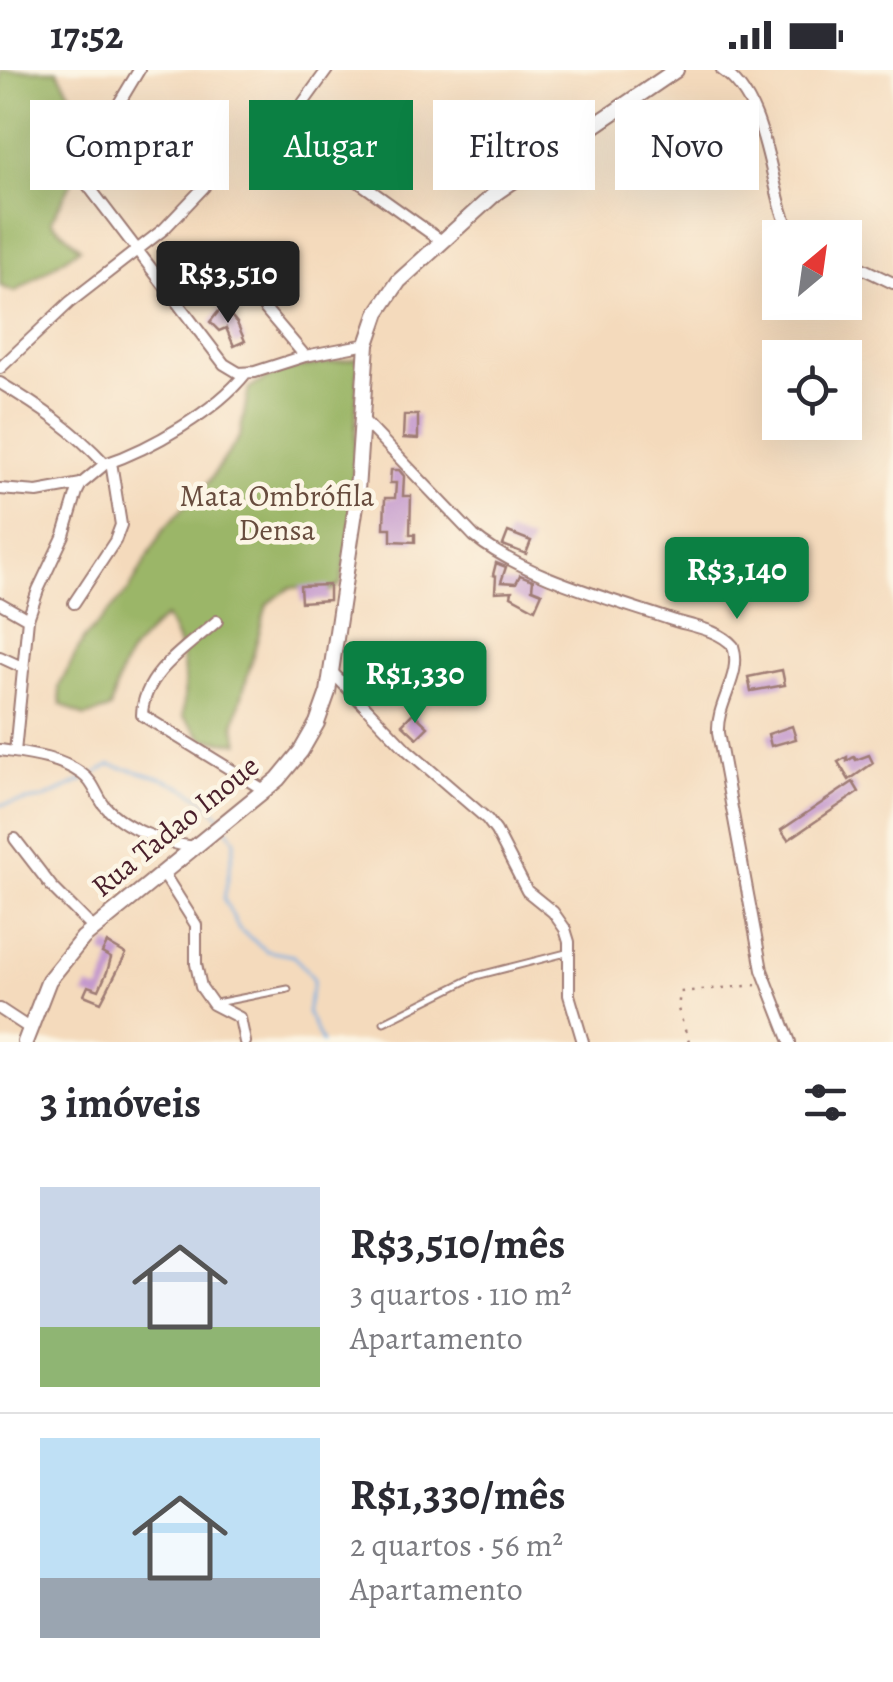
<!DOCTYPE html>
<html lang="pt">
<meta charset="utf-8">
<style>
body{margin:0;font-family:Alegreya,serif;background:#f2f2f3;color:#2b2b33;height:100vh;display:flex;flex-direction:column;font-size:38px;white-space:nowrap}
*{box-sizing:border-box;margin:0}
p{font-size:32px;color:#7c7c81}
.icon{flex:none;width:55px;height:55px;fill:none;stroke:currentColor;stroke-width:2;stroke-linecap:round;stroke-linejoin:round}
.map{position:relative;height:972px;overflow:hidden}
.drawer{display:flex;flex-direction:column;background:#fff;flex:1}
.drawer>*{flex:none}
.guide{position:absolute;left:30px;top:30px;width:835px;height:90px;display:flex;gap:20px}
.needle{width:65px;rotate:29deg}
.fabs{position:absolute;left:762px;top:150px;display:grid;gap:20px}
.fabs a{display:grid;place-items:center;width:100px;height:100px;border-radius:0px;background:#fff;box-shadow:0 10px 40px #0002;font-size:50px}
.price{position:absolute;translate:-50% -85px;padding:0 22px;border-radius:10px;background:#0b8043;color:#fff;font-size:32px;line-height:65px;filter:drop-shadow(0 2px 5px #0008)}
.price::after{content:'';position:absolute;left:50%;top:60px;width:30px;height:22px;margin-left:-15px;background:inherit;clip-path:polygon(0 0,100% 0,50% 100%)}
.price.on{background:#222;color:#fff}
ul{padding:0;list-style:none}
li{display:flex;align-items:center;gap:30px;height:250px;padding:0 40px}
li+li{border-top:2px solid #e1e1e2}
li span{display:grid;place-items:center;flex:none;width:280px;height:200px;border-radius:0px;color:#555}
li>.icon{margin-inline-start:auto}
span .icon{width:120px;height:120px;fill:#fffc;stroke-width:1}
li b{font-size:42px}
h2{display:flex;justify-content:space-between;align-items:center;height:120px;padding:0 40px;font-size:42px}
.pill{padding:0 35px;border-radius:0px;background:#fff;box-shadow:0 10px 40px #0002;font-size:35px;line-height:90px}
.pill.on{background:#0b8043;color:#fff}
.status{display:flex;justify-content:space-between;align-items:center;height:70px;padding:0 50px;background:#fff;direction:ltr}
.status svg{height:28px;fill:currentColor}
.map>svg:first-child{display:block}
.forest{fill:#9bb667;stroke:#726a49;stroke-width:2.5}
.lines{fill:none;stroke-linecap:round;stroke-linejoin:round}
.stream{stroke:#71ace2;stroke-width:2.5}
.building{fill:#c499cd}
.lane-casing{stroke:#9f7c74;stroke-width:9}
.street-casing{stroke:#9f7c74;stroke-width:14}
.secondary-casing{stroke:#9f7c74;stroke-width:18}
.path{stroke:#9f7c74;stroke-width:2.5;stroke-dasharray:2.5 8;stroke-linecap:butt}
.lane{stroke:#fff;stroke-width:5}
.street{stroke:#fff;stroke-width:10}
.secondary{stroke:#fff;stroke-width:14}
.labels{text-anchor:middle;dominant-baseline:central;stroke-width:9;stroke-linejoin:round;paint-order:stroke}
.park-label{font-size:30px;fill:#684c3e;stroke:#fcf5e5}
.street-label{font-size:30px;fill:#4a1f2b;stroke:#fcf5e5}
</style>
<div class="status"><b>17:52</b><svg viewBox="0 0 49 12"><path d="M0 12V9h3v3zM5 12V6h3v6zM10 12V3h3v9zM15 12V0h3v12zM26 1h20v11H26zM47 4h2v5h-2z"/></svg></div>
<div class="map">
<svg width="893" height="972" viewBox="0 0 893 972">
<rect width="100%" height="100%" fill="#fcf5e5"/>
<filter id="ink" filterUnits="userSpaceOnUse"><feTurbulence type="fractalNoise" baseFrequency=".01" numOctaves="2"/><feDisplacementMap in="SourceGraphic" scale="20" xChannelSelector="R" yChannelSelector="G"/><feConvolveMatrix kernelMatrix="1 2 1 2 8 2 1 2 1" color-interpolation-filters="sRGB"/></filter>
<filter id="wash" filterUnits="userSpaceOnUse"><feTurbulence type="fractalNoise" baseFrequency=".0048" numOctaves="4" result="noise"/><feDisplacementMap in="SourceGraphic" scale="40" xChannelSelector="R" yChannelSelector="G"/><feGaussianBlur stdDeviation="2.25" result="paint"/><feColorMatrix in="noise" values="0 0 0 0 0 0 0 0 0 0 0 0 0 0 0 0 0 1.4 0 .05"/><feComposite in="paint" operator="in"/></filter>
<g filter="url(#wash)">
<rect width="100%" height="100%" fill="#f4dabc"/>
<path class="forest" d="M0,0h57l39,67 -45,84 29,27 -65,44 -15,-6z
M359,288l-8,173 -10,53 -12,8 -38,-5 -24,17 -33,121 5,18 -35,-4 -21,-23c3,-36 3,-68 -18,-99 -37,34 -43,43 -55,92l-25,8 -24,-13 -2,-17 24,-47 46,-50 34,-60 47,-50 30,-44 9,-48 35,-18z"/>
<g class="lines">
<path class="stream" d="M91,706l19,-11c39,9 85,18 110,52
M0,735l42,-6 42,-19
M227,758l8,12 -11,59 15,30 28,22 27,5 20,23 -7,33 15,30"/>
</g>
<g id="blocks">
<path class="building" d="M130,66l16,11 -5,7 -7,-5 -13,17 -16,-12 7,-9 7,6z
M184,184l10,14 -2,2 18,18 -5,6 -28,-32z
M223,236l14,17 8,18 -11,5 -8,-18 -7,3 -9,-9z
M404,345h14v24l-15,-1z
M391,400h8l5,6 -1,20h8l-1,38h5v8l-24,-1v-13h-7l1,-30h10l1,-15h-6z
M508,462l23,9 -5,13 -23,-9z
M496,493l10,4 -5,15 15,1 4,-8 13,5 -1,9 10,4 -7,16 -24,-13 1,-5 -17,1 1,-16 -3,-1z
M329,515v15l-28,2 -1,-16z
M782,600l3,15 -34,6 -3,-14z
M413,643l15,14 -11,11 -15,-14z
M792,656l4,13 -25,7 -3,-12z
M869,685l4,8 -24,17 -11,-18 9,-5v4l7,-4 2,3z
M853,712l6,10 -71,48 -7,-10z
M107,873l19,11 -25,48 -17,-7 4,-9 11,4 8,-18 4,-14 -9,-5z"/>
</g>
</g>
<g filter="url(#ink)">
<use href="#blocks" fill-opacity="0" stroke="#9f7c74" stroke-width="2.5"/>
<g class="lines">
<defs>
<path id="lane" d="M216,933l72,-14
M384,952l92,-46 90,-23"/>
<path id="street" d="M139,0l-48,80 -11,25 144,189 15,9 16,-1 50,-16 62,-12
M327,0l-34,47 -3,16 153,109
M722,0c36,24 44,78 54,118 5,19 7,36 22,50
M845,190l48,23
M257,229l48,57
M0,298l70,-66 94,-73 40,-42
M0,313c40,24 74,47 105,81 45,-15 111,-53 141,-91
M363,350l111,116c47,39 136,63 195,83 20,7 50,10 64,27 10,29 -17,57 -15,87l44,237 28,72
M0,419l37,3 44,-8
M0,533l28,16
M74,533l41,-62 6,-16 -10,-63
M217,551c-28,25 -74,52 -75,94l122,75
M0,587l24,11
M332,602l75,78 80,69 9,12 31,60 26,21 12,17 4,13v53l14,47
M0,680c27,4 59,7 82,24 12,8 14,21 22,31 20,24 62,39 91,42
M15,682l13,-133 10,-29 26,-55 13,-43 4,-8 24,-20
M15,769l37,48 41,41
M163,803l33,52v39l5,23 12,17 27,14 5,24
M0,939l29,19"/>
<path id="secondary" d="M25,972l24,-62 34,-42 195,-159 23,-28 16,-28 11,-31 28,-187 11,-161 11,-32 21,-31 98,-89 179,-122"/>
</defs>
<use href="#lane" class="lane-casing"/>
<use href="#street" class="street-casing"/>
<use href="#secondary" class="secondary-casing"/>
<path class="path" d="M689,972l-11,-33 2,-17 76,-7"/>
<use href="#lane" class="lane"/>
<use href="#street" class="street"/>
<use href="#secondary" class="secondary"/>
</g>
</g>
<g class="labels">
<g class="park-label">
<text x="277" y="426">Mata Ombrófila<tspan x="277" dy="34">Densa</tspan></text>
</g>
<g class="street-label">
<text transform="translate(175 756) rotate(-39)">Rua Tadao Inoue</text>
</g>
</g>
</svg>
<div class="fabs">
<a><svg class="needle" viewBox="-14 -14 28 28"><path d="M0-13l5 13h-10z" fill="#e53935"/><path d="M0 13l5-13h-10z" fill="#7c7c81"/></svg></a>
<a><svg class="icon" aria-label="locate" viewBox="0 0 24 24"><circle cx="12" cy="12" r="6"/><path d="M12 2v4M12 18v4M2 12h4M18 12h4"/></svg></a>
</div>
<b class="price on" style="left:228px;top:256px">R$3,510</b>
<b class="price" style="left:737px;top:552px">R$3,140</b>
<b class="price" style="left:415px;top:656px">R$1,330</b>
<div class="guide">
<a class="pill">Comprar</a>
<a class="pill on">Alugar</a>
<a class="pill">Filtros</a>
<a class="pill">Novo</a>
</div>
</div>
<section class="drawer">
<h2>3 imóveis<svg class="icon" aria-label="filters" viewBox="0 0 24 24"><path d="M4 7h16M4 17h16"/><circle cx="9" cy="7" r="2"/><circle cx="15" cy="17" r="2"/></svg></h2>
<ul>
<li><span style="background:linear-gradient(#c9d6e8 70%,#8fb573 0)"><svg class="icon" aria-label="home" viewBox="0 0 24 24"><path d="M3 11l9-7 9 7M6 9v11h12V9"/></svg></span><div><b>R$3,510/mês</b><p>3 quartos · 110 m²</p><p>Apartamento</p></div></li>
<li><span style="background:linear-gradient(#bfe0f5 70%,#9aa5b1 0)"><svg class="icon" aria-label="home" viewBox="0 0 24 24"><path d="M3 11l9-7 9 7M6 9v11h12V9"/></svg></span><div><b>R$1,330/mês</b><p>2 quartos · 56 m²</p><p>Apartamento</p></div></li>
</ul>
</section>
